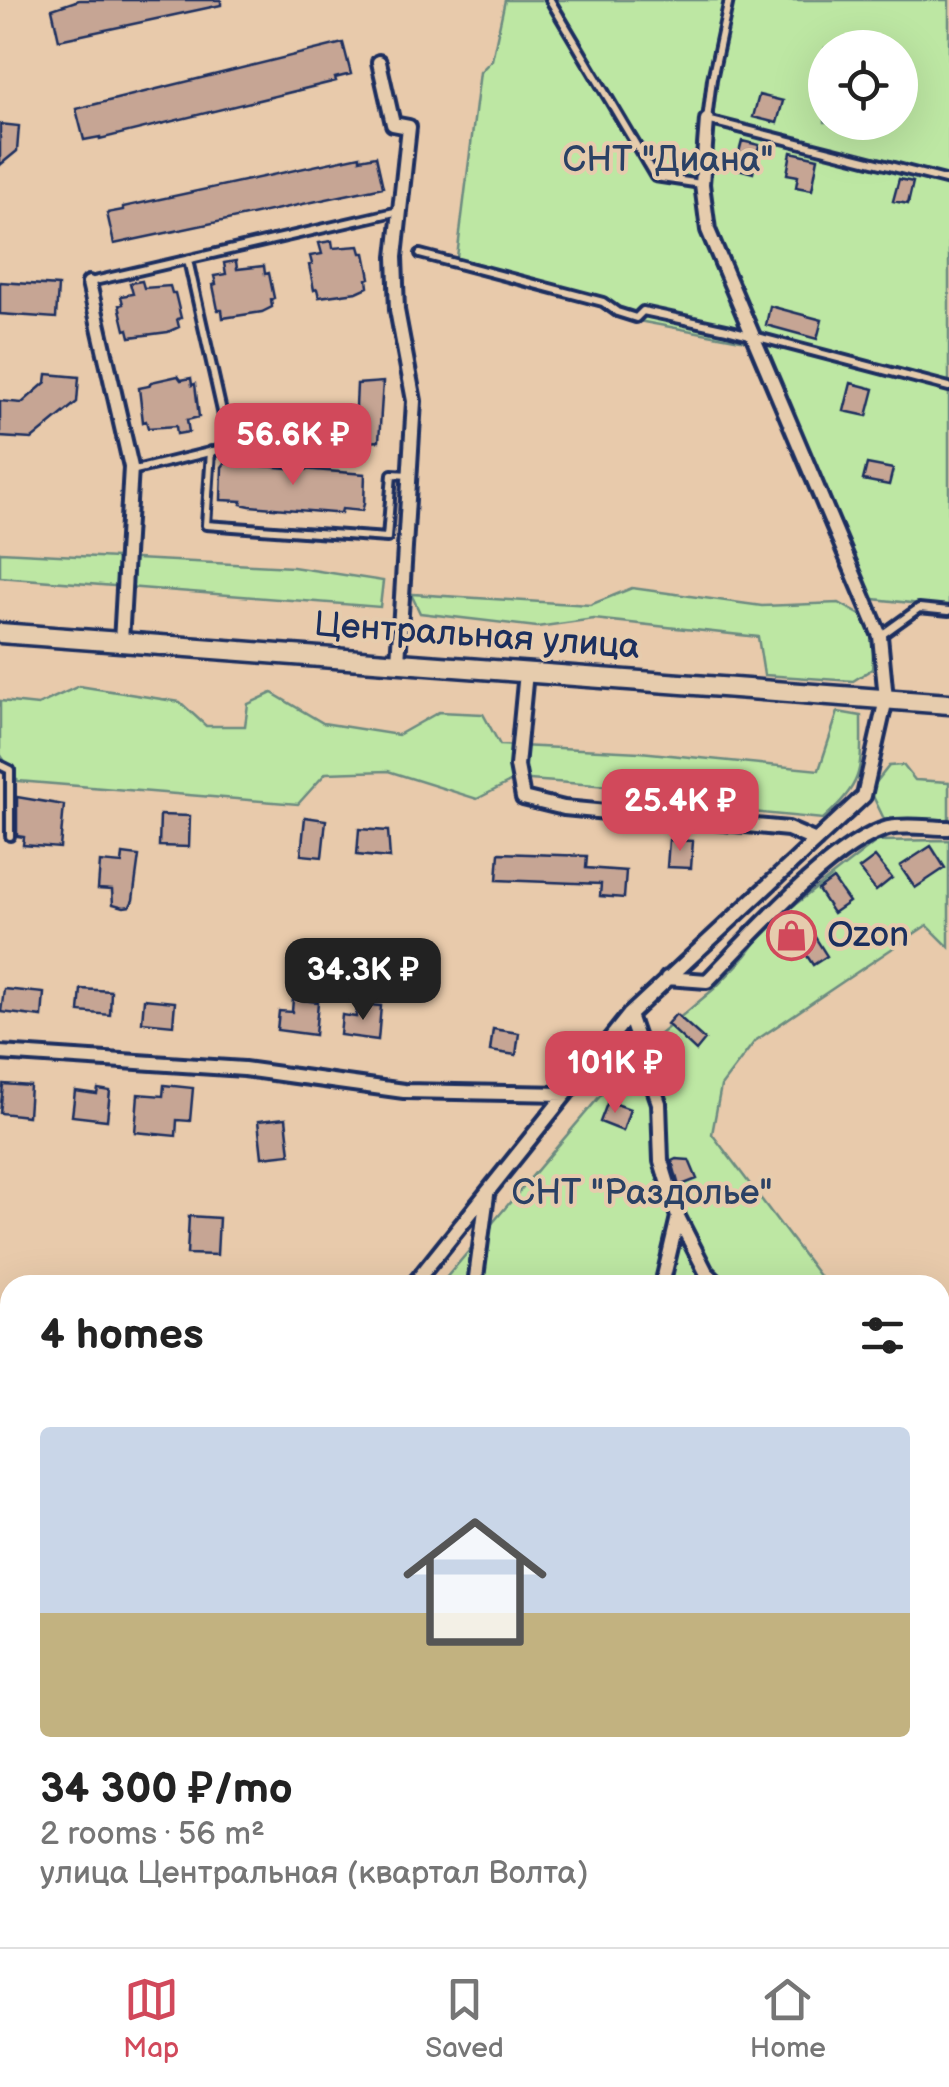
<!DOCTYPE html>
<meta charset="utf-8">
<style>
body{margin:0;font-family:"Balsamiq Sans",sans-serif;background:#f2f2f2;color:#222;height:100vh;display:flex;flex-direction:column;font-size:38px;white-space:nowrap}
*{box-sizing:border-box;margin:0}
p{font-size:32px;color:#767676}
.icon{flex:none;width:55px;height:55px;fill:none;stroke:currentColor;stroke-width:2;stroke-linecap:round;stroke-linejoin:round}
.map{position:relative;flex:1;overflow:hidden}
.panel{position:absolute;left:0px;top:1275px;width:950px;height:672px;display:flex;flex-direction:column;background:#fff;border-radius:30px 30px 0 0;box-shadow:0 10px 40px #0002}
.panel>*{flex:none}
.controls{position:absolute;left:808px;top:30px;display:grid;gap:20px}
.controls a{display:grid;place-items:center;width:110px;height:110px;border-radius:50%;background:#fff;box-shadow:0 10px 40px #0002;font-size:50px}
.price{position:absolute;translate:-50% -85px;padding:0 22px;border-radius:20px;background:#d1495b;color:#fff;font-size:32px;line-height:65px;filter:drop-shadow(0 2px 5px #0008)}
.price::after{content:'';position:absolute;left:50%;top:60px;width:30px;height:22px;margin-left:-15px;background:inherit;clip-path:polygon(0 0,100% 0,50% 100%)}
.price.on{background:#222;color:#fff}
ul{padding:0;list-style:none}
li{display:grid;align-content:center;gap:20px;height:530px;padding:0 40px}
li span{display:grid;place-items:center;height:310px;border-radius:10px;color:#555}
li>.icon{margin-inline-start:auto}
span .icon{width:180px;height:180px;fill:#fffc;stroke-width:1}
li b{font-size:42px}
h2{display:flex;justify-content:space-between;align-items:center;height:120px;padding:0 40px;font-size:42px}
.tabs{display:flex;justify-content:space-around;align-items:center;height:140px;border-top:2px solid #e0e0e0;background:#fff;font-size:28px;color:#767676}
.tabs a{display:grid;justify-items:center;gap:5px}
.tabs .on{color:#d1495b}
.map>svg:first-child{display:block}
.green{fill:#bde7a3;stroke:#6c8b80;stroke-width:2.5;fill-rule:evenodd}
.building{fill:#c6a594;stroke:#1b2f5e;stroke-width:2.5}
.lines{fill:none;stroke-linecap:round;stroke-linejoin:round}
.lane-casing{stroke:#1b2f5e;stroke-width:14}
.street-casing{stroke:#1b2f5e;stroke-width:20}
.secondary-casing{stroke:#1b2f5e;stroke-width:25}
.lane{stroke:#e6ccad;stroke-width:6}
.street{stroke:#e6ccad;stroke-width:12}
.secondary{stroke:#e6ccad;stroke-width:18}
.labels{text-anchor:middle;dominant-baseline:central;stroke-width:8;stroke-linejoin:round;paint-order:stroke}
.park-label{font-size:35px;fill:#2b4165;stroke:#e6ccad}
.street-label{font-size:35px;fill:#1b2f5e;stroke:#e6ccad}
.poi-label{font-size:35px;fill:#1b2f5e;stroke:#e6ccad;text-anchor:start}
</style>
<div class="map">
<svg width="949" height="1947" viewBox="0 0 949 1947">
<rect width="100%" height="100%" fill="#e8caab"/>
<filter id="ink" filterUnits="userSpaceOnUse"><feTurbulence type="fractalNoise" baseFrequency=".01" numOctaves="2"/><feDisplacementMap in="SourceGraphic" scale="20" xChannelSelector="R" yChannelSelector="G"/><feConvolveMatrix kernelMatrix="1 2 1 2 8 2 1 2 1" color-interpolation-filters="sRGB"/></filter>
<g filter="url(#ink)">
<path class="green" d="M505,0h444v607l-94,-10 -109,-256 -129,-24 -15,-12 -146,-40 24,-193 12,-12zM825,48h75v74h-75z
M0,552l293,15 90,14 -3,26 -380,-30z
M632,588l130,18 77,-3 32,18 4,9 -3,39 -19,12 -89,-6 -6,-38 -164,-18 -57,8 -117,-14 -9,-19 179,11z
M79,686l101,16 26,24h39l3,-22 24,-11 51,30 75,12 41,-23 44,2 17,31 140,7 179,18 19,-58 23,4c0,54 4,66 -38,103l-183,-18 -5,-13 -119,-9 -39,20 -89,-28 -62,2 -28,31 -280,-23 -18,-27v-53l38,4z
M903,765l12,15 34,2v42l-64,-3 -15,-31 19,-24z
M949,840v107l-22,-22 -172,116 -34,45 -9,48 114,151h-386l194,-229 81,-68 31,-32 24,-32 107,-83z
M940,1356l9,6v585h-949v-95l10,-14v100h930z"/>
<path class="building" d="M79,0h142v5l-162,35 -7,-31z
M343,43l8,31 -16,4 1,3 -236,58v-2l-16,3 -8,-31z
M759,95l24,6 -6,22 -24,-6z
M0,124l19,2 -2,25 -17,14z
M742,141l17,4 -6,28 -18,-5z
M791,152l27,6 -6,32 -16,-3 2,-11 -11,-2z
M360,156v3l16,-3 7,31 -269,57 -7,-31 16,-3v-3z
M899,179l14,3 -5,22 -15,-3z
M332,241l1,7 26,-2 2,7h4l5,25 -3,1 1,8 -11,5 -38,5 -2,-8 -3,1 -5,-25 3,-1 -2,-8 12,-2 -3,-11z
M236,261l1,8 27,-3 1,8 4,-1 5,25 -3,1 1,8 -10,5 -39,6 -1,-8h-4l-5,-25 3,-1 -2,-8 12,-2 -2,-11z
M142,281l2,7 26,-2 2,7h3l6,25 -4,1 2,8 -11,5 -38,5 -2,-8 -3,1 -6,-25 4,-1 -2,-8 12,-2 -3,-11z
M0,282l58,4 -2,32 -56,-4z
M770,306l52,14 -5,19 -51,-14z
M47,374l32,3 -2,25 -45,37 -32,-2v-36l22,2 24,-21z
M178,376l3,4 10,-2 1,7 3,-1 4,33 -12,3 2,12 -12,2 -1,-8 -28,2 -2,-7 -3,1 -4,-34 10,-2 2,-4z
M383,382l-4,59 -32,3 -1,-12 9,-3 2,-45z
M851,383l23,6 -7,27 -23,-5z
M225,463l140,11 -1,30 -2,7 -20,-2 -1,4h-8l-83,-7 -9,-2 1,-3 -21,-1 1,-33z
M867,464l26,5 -4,16 -26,-5z
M17,797l47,8 -4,43 -37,-3 1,-8 -7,-1z
M160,815l30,1 -1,31 -30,-1z
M305,817l21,3 -4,37 -21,-2z
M359,829l29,2 2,27 -33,-3z
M669,840l24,1 -2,27 -24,-1z
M931,846l14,22 -30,20 -15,-22z
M499,853l88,3 -1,12 40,3 -2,27 -24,-2 1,-12 -104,-4z
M123,854l16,2 -6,44 -3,6 -6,1 -11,-3 -1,-14 -14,-1 2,-27 22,2z
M875,857l17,21 -16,13 -17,-22z
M833,879l16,23 -16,11 -15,-23z
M803,918l24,38 -14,9 -15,-23 -10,6 -9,-14z
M4,989l40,4 -2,24 -41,-5z
M81,989l30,2 -1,24 -31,-3z
M144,999l31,3 -2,23 -31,-3z
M293,999l25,3 -3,33 -38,-5 2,-19 13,1z
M357,1004l24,2 -3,34 -38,-5 2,-20 14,2z
M676,1014l29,26 -9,11 -29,-27z
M493,1029l26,4 -3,22 -26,-4z
M3,1084l27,2 -2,30 -28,-3z
M164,1085l29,3 -3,33 -13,-1 -1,16 -41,-4 3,-38 25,2z
M98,1089l12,2 -3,29 -35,-4 3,-25 22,3z
M608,1101l22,8 -7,22 -23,-9z
M286,1118l4,36 -28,3 -4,-36z
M676,1159l13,1 8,19 -18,7 -7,-25z
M189,1216l30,2 -2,37 -30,-1z"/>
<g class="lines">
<defs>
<path id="lane" d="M550,0l105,177 46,7
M729,0l-17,79 -5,41 242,61
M420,254l183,48 14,10 19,6 7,-7 84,18 222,58
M90,282l309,-71
M211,451l-5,74 181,13 5,-64 17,1
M131,471l99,-24 -42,-187
M880,636l39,-28 30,3
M0,765l10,5v66
M99,1947l1,-9"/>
<path id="street" d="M379,62l14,62 16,3 -14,130 2,53 17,91 -16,261
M89,283l42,184 -10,175
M526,672l-9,94 6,32 41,10 224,21 28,12
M667,978l40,3c40,-41 127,-139 181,-153 17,-4 42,0 61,0
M629,1015l30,88 2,58 17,56 -16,68
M0,1053l244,16 160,22 162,3
M678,1217l28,55 13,13
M413,1285l216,-270 235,-219 22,-97 -6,-63 -172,-406 -6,-46 5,-64
M475,1285l12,-90
M0,1345l10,1
M940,1470l3,-21
M940,1720h9
M0,1833l10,-12
M940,1903l9,1
M244,1947l1,-9
M395,1947l1,-9
M568,1947l1,-9
M727,1947l1,-9
M879,1947l1,-9"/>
<path id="secondary" d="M0,633l949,71"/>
</defs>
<use href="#lane" class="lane-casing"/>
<use href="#street" class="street-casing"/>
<use href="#secondary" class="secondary-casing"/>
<use href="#lane" class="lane"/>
<use href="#street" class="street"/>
<use href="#secondary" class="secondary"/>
</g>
</g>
<defs>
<symbol id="shop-ring" viewBox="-11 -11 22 22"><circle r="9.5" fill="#e6ccad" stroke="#d1495b" stroke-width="1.5"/><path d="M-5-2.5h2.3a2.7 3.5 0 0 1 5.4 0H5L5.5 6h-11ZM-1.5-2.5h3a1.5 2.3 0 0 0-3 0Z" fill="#d1495b"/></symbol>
</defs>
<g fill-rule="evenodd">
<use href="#shop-ring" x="764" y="908" width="55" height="55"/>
</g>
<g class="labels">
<g class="park-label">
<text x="668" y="160">СНТ "Диана"</text>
<text x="642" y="1193">СНТ "Раздолье"</text>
</g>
<g class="street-label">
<text transform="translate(477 636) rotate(4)">Центральная улица</text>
</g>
<g class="poi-label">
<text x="827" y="935">Ozon</text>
</g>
</g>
</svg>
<div class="controls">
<a><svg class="icon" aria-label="locate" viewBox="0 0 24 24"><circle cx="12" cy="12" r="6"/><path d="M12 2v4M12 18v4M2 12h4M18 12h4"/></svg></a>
</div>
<b class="price" style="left:293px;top:488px">56.6K ₽</b>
<b class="price" style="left:680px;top:854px">25.4K ₽</b>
<b class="price on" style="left:363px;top:1023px">34.3K ₽</b>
<b class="price" style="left:615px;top:1116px">101K ₽</b>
<section class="panel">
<h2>4 homes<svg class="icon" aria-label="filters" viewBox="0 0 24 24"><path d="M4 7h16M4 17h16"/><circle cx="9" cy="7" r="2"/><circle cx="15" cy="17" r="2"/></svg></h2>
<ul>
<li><span style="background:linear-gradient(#c9d6e8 60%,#c2b280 0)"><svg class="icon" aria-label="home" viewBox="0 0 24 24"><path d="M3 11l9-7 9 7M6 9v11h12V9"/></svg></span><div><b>34 300 ₽/mo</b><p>2 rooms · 56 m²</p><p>улица Центральная (квартал Волта)</p></div></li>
</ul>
</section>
</div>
<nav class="tabs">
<a class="on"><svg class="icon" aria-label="map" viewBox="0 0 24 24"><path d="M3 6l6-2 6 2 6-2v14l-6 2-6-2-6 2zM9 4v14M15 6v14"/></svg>Map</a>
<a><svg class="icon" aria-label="saved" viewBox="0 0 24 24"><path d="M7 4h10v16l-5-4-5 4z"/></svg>Saved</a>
<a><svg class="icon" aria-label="home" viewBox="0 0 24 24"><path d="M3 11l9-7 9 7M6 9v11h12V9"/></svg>Home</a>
</nav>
